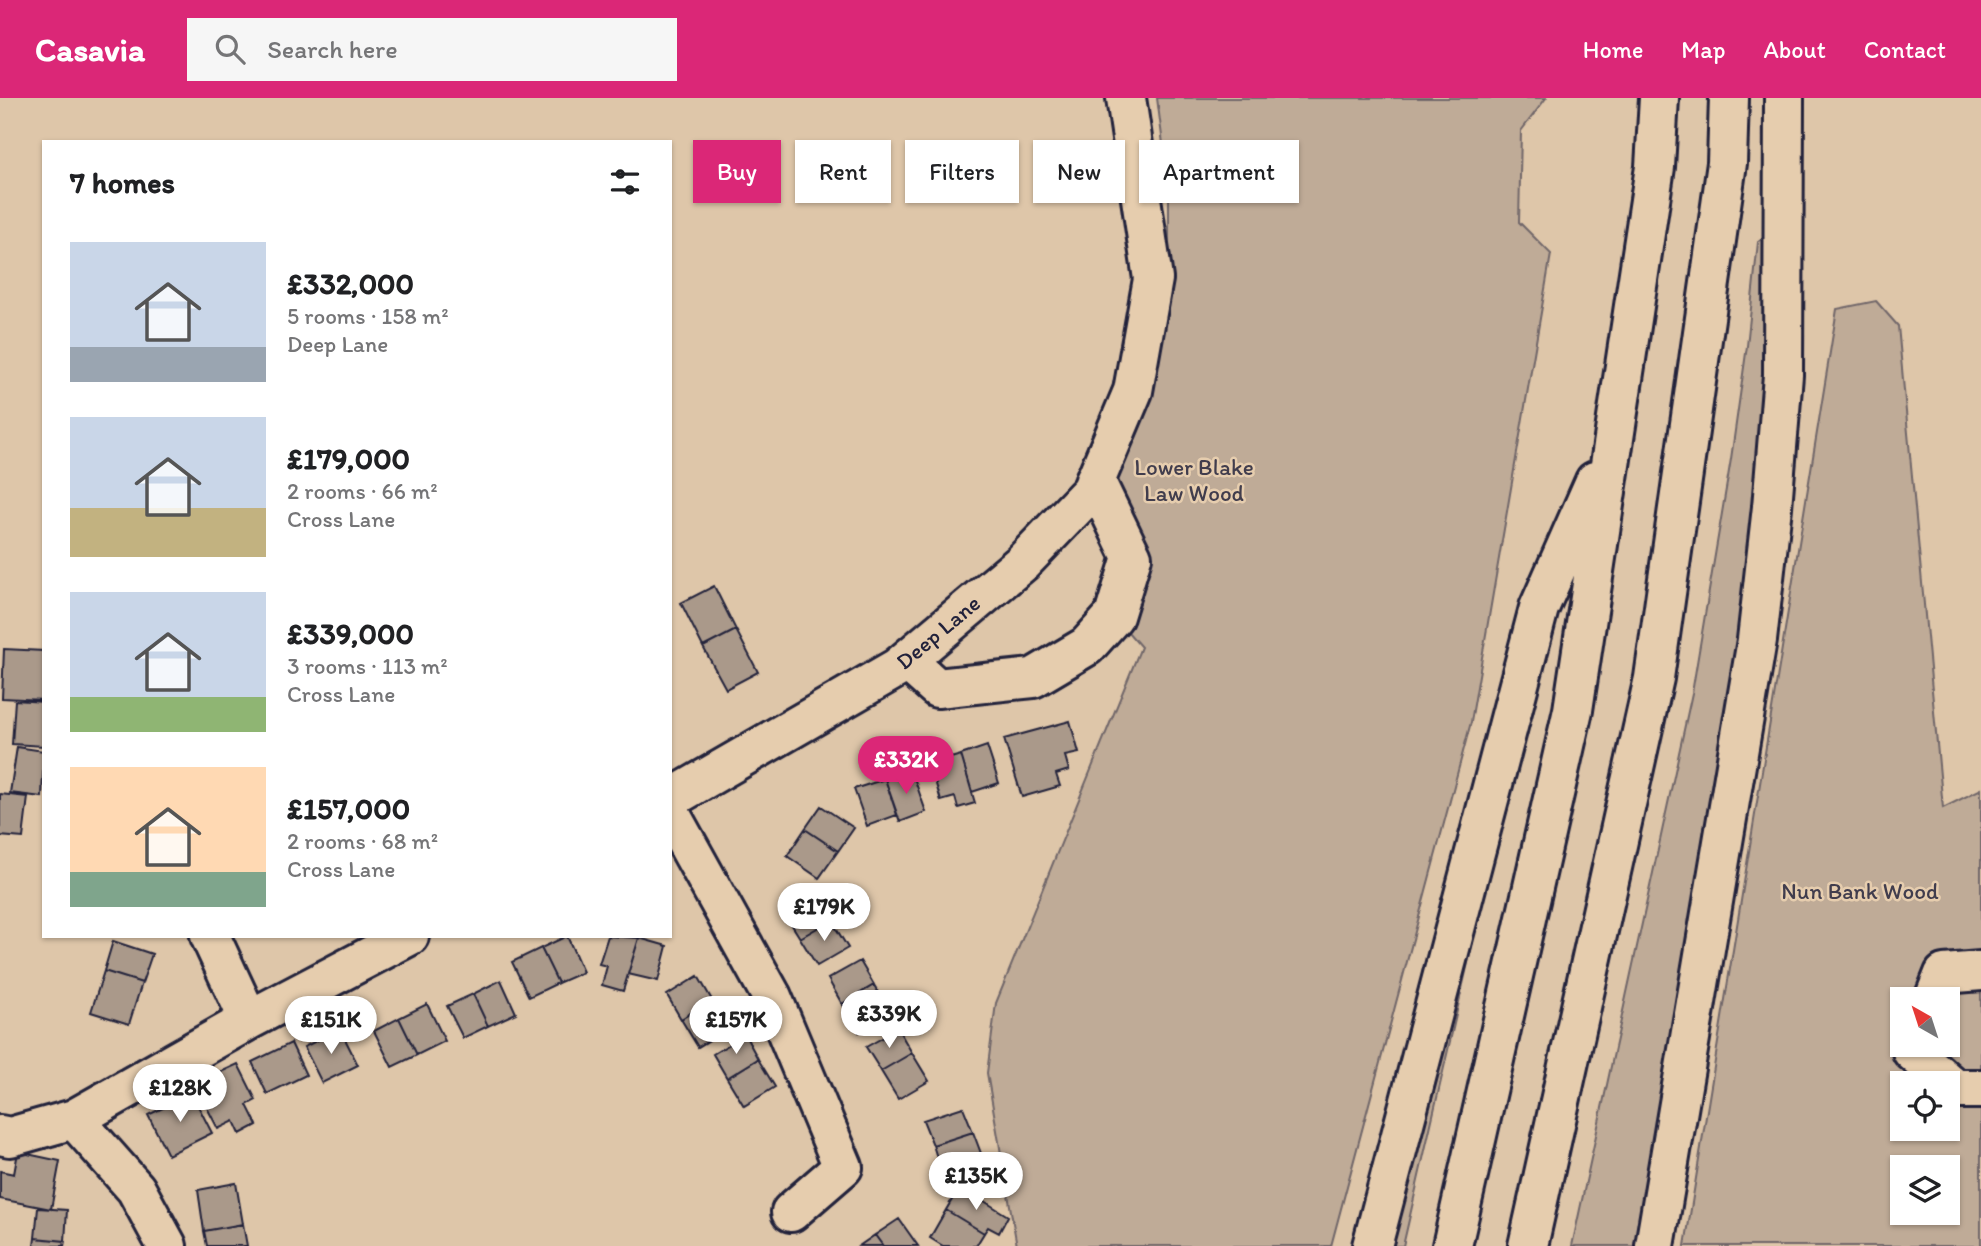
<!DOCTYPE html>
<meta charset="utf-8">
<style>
body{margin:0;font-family:Itim,sans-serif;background:#f6f6f6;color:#202124;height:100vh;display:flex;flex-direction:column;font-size:26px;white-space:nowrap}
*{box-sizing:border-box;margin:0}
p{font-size:23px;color:#757577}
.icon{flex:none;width:38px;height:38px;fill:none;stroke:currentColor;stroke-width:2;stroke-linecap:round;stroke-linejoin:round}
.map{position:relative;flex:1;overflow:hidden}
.side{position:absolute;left:42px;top:42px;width:630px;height:798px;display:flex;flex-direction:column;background:#fff;border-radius:0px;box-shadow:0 2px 5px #0004}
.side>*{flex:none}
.hud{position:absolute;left:693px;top:42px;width:665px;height:63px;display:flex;gap:14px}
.needle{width:46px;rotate:321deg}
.fabs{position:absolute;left:1890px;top:889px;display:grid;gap:14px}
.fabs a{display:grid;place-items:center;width:70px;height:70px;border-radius:0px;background:#fff;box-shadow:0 2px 5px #0004;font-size:35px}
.price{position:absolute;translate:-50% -60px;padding:0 16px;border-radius:24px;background:#fff;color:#222;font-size:23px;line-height:46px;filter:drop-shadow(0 2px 4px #0008)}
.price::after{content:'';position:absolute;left:50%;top:42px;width:21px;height:16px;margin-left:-10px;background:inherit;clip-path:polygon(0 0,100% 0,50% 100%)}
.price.selected{background:#db2777;color:#fff}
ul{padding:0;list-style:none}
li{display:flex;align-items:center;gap:21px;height:175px;padding:0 28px}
li span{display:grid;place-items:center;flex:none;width:196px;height:140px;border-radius:0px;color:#555}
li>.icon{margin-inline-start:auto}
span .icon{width:84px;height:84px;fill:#fffc;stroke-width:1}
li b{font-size:30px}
h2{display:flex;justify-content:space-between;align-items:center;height:84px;padding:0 28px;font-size:30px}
.tag{padding:0 24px;border-radius:0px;background:#fff;box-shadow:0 2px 5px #0004;font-size:24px;line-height:63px}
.tag.selected{background:#db2777;color:#fff}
header{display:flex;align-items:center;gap:42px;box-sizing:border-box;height:98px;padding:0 35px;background:#db2777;color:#fff}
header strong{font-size:33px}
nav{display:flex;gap:38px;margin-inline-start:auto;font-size:24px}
.search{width:490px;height:63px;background:#f6f6f6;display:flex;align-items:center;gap:18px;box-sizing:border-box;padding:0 24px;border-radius:0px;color:#757577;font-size:26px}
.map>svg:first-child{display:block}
.green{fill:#bfab97;stroke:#706669;stroke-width:2;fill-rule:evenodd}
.building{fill:#aa998a;stroke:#22223b;stroke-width:2}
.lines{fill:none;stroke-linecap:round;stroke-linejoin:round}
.minor-casing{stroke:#22223b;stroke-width:44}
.highway-casing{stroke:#22223b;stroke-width:44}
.minor{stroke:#e6cdae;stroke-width:38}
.highway{stroke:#e6cdae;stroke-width:38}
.labels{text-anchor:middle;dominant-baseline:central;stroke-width:5;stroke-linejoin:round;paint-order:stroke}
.park-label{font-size:23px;fill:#413d4d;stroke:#e6cdae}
.street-label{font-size:23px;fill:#22223b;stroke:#e6cdae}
</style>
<header>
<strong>Casavia</strong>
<div class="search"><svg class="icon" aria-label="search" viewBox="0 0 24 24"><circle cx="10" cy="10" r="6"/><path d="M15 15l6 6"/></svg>Search here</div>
<nav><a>Home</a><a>Map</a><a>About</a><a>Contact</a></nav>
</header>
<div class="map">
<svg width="1981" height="1148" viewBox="0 0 1981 1148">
<rect width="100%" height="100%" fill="#dec6a9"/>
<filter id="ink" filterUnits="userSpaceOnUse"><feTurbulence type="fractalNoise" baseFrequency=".0143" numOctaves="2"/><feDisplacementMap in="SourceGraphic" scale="14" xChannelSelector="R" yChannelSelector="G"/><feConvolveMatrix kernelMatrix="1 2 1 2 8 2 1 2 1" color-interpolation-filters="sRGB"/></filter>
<g filter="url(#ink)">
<path class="green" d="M1157,0h389l-25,33 -2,91 32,32 -80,468 -140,524h-314l-30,-173 9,-70 145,-356 -27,-31 -1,-141 28,-59 28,-106v-120z
M1765,139l1,147 -11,118 -18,138 -17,117 -85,489h-63l120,-553 39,-234 16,-113 11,-104z
M1876,203l22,25 45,482 38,-19v457h-296l152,-937zM1902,901h46v46h-46zM1902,985h46v46h-46zM1902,1069h46v46h-46z
M1473,843l-70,305h-18l82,-297z"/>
<path class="building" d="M714,488l22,44 -33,17 -22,-44z
M736,532l22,42 -32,17 -23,-42z
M4,551l40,2v49l-42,-2z
M15,602l29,2v44l-32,-2z
M1070,623l9,32 -14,3 4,14 -13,4 4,12 -38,11 -18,-58z
M987,648l12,37 -27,9 -11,-37z
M17,649l27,4 -2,46 -32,-4z
M961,657l14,48 -17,5 -3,-11 -14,4 -11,-37z
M911,671l15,43 -26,10 -15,-43z
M885,681l12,36 -30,11 -13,-37z
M0,696l28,3 -5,41 -23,-2z
M821,708l33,22 -16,23 -33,-22z
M805,731l33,22 -19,27 -32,-22z
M817,798l14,24 -31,18 -15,-24z
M831,822l17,28 -31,18 -17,-28z
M567,838l16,36 -25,11 -17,-35z
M608,838l31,2 -16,53 -21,-6 5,-19 -8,-2z
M639,840l28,8 -9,35 -30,-7z
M113,843l39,13 -10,29 -38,-12z
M541,850l17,35 -29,14 -17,-35z
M860,863l14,24 -32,19 -14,-25z
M104,873l38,12 -13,41 -38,-12z
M698,878l14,24 -31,19 -14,-24z
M501,882l15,33 -28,13 -15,-32z
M874,887l16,28 -31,19 -17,-28z
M473,896l15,32 -25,12 -16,-32z
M712,902l17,28 -31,19 -17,-28z
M427,906l18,37 -28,14 -18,-37z
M399,920l18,37 -25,12 -18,-36z
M340,931l18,36 -36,18 -18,-36z
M898,931l14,24 -31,18 -15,-24z
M745,937l13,24 -31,19 -14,-24z
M291,945l15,32 -39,19 -15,-32z
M912,955l17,28 -31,18 -17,-28z
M758,961l17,28 -31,19 -17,-28z
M238,966l18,36 -9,5 10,20 -17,9 -6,-13 -16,8 -18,-35 17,-9 -5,-9z
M192,996l20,39 -44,22 -20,-40z
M963,1009l10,25 -40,13 -10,-25z
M973,1034l12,32 -42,13 -10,-32z
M18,1054l42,9 -9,48 -51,-10v-28l14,3z
M236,1085l7,41 -39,7 -6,-41z
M960,1088l48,30 -9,17 -11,-6 -4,6 -38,-23z
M38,1110l29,2 -2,31 -30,-3z
M946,1112l38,23 -8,13h-33l-13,-8z
M899,1121l19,27h-35l-8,-11z
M243,1126l4,22h-40l-3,-15z
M875,1137l8,11h-24z
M35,1140l30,3 -1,5h-30z"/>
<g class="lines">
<defs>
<path id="minor" d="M907,563l30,27 96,-10 54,-32 27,-30 18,-59 -37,-77
M670,701l227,-131 125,-105 69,-72 42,-100 20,-112 -27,-181
M670,715l102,184 71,170 -52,45
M210,838l39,84
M1934,901l10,-25 37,-3
M1915,947l-3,6 43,38h26
M74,1021l62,70 31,57
M0,1037l10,2 64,-18 175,-99 160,-84"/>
<path id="highway" d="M1372,1148l167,-638 56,-127
M1452,1148l121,-536 82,-543 4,-69
M1528,1148l126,-568 73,-515 2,-65
M1655,1148l102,-606 15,-133 11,-132 1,-277"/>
</defs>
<use href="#minor" class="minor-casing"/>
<use href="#highway" class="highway-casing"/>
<use href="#minor" class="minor"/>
<use href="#highway" class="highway"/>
</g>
</g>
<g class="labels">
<g class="park-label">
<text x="1194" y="369">Lower Blake<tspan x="1194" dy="26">Law Wood</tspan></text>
<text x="1860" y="793">Nun Bank Wood</text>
</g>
<g class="street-label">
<text transform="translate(938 534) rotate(-40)">Deep Lane</text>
</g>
</g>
</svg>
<div class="fabs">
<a><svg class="needle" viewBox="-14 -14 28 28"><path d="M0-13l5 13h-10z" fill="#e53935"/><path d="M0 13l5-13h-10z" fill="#757577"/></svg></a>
<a><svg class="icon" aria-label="locate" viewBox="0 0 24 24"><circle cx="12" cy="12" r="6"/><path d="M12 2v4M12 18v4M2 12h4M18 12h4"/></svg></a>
<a><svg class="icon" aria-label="layers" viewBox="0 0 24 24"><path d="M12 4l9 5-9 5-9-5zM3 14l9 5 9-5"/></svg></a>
</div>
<b class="price selected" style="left:906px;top:698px">£332K</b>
<b class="price" style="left:824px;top:845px">£179K</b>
<b class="price" style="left:889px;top:952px">£339K</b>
<b class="price" style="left:331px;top:958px">£151K</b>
<b class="price" style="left:736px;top:958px">£157K</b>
<b class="price" style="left:180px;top:1026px">£128K</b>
<b class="price" style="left:976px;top:1114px">£135K</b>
<div class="hud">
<a class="tag selected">Buy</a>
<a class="tag">Rent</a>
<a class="tag">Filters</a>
<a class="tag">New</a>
<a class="tag">Apartment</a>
</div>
<section class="side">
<h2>7 homes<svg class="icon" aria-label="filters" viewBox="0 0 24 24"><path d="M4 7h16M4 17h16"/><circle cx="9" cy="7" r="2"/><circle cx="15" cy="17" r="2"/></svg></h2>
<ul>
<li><span style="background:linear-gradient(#c9d6e8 75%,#9aa5b1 0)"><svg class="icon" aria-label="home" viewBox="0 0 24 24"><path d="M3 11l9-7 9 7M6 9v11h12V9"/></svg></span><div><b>£332,000</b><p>5 rooms · 158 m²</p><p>Deep Lane</p></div></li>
<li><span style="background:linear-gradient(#c9d6e8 65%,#c2b280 0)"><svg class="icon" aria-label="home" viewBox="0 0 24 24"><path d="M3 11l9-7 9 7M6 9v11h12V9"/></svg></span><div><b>£179,000</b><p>2 rooms · 66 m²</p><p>Cross Lane</p></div></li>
<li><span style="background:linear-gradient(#c9d6e8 75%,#8fb573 0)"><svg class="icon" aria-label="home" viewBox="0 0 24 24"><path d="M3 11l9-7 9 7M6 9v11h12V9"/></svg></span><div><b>£339,000</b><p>3 rooms · 113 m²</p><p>Cross Lane</p></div></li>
<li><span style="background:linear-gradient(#ffd9b3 75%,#7fa58c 0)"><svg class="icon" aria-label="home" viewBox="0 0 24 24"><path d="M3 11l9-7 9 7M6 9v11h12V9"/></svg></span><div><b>£157,000</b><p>2 rooms · 68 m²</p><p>Cross Lane</p></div></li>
</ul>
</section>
</div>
